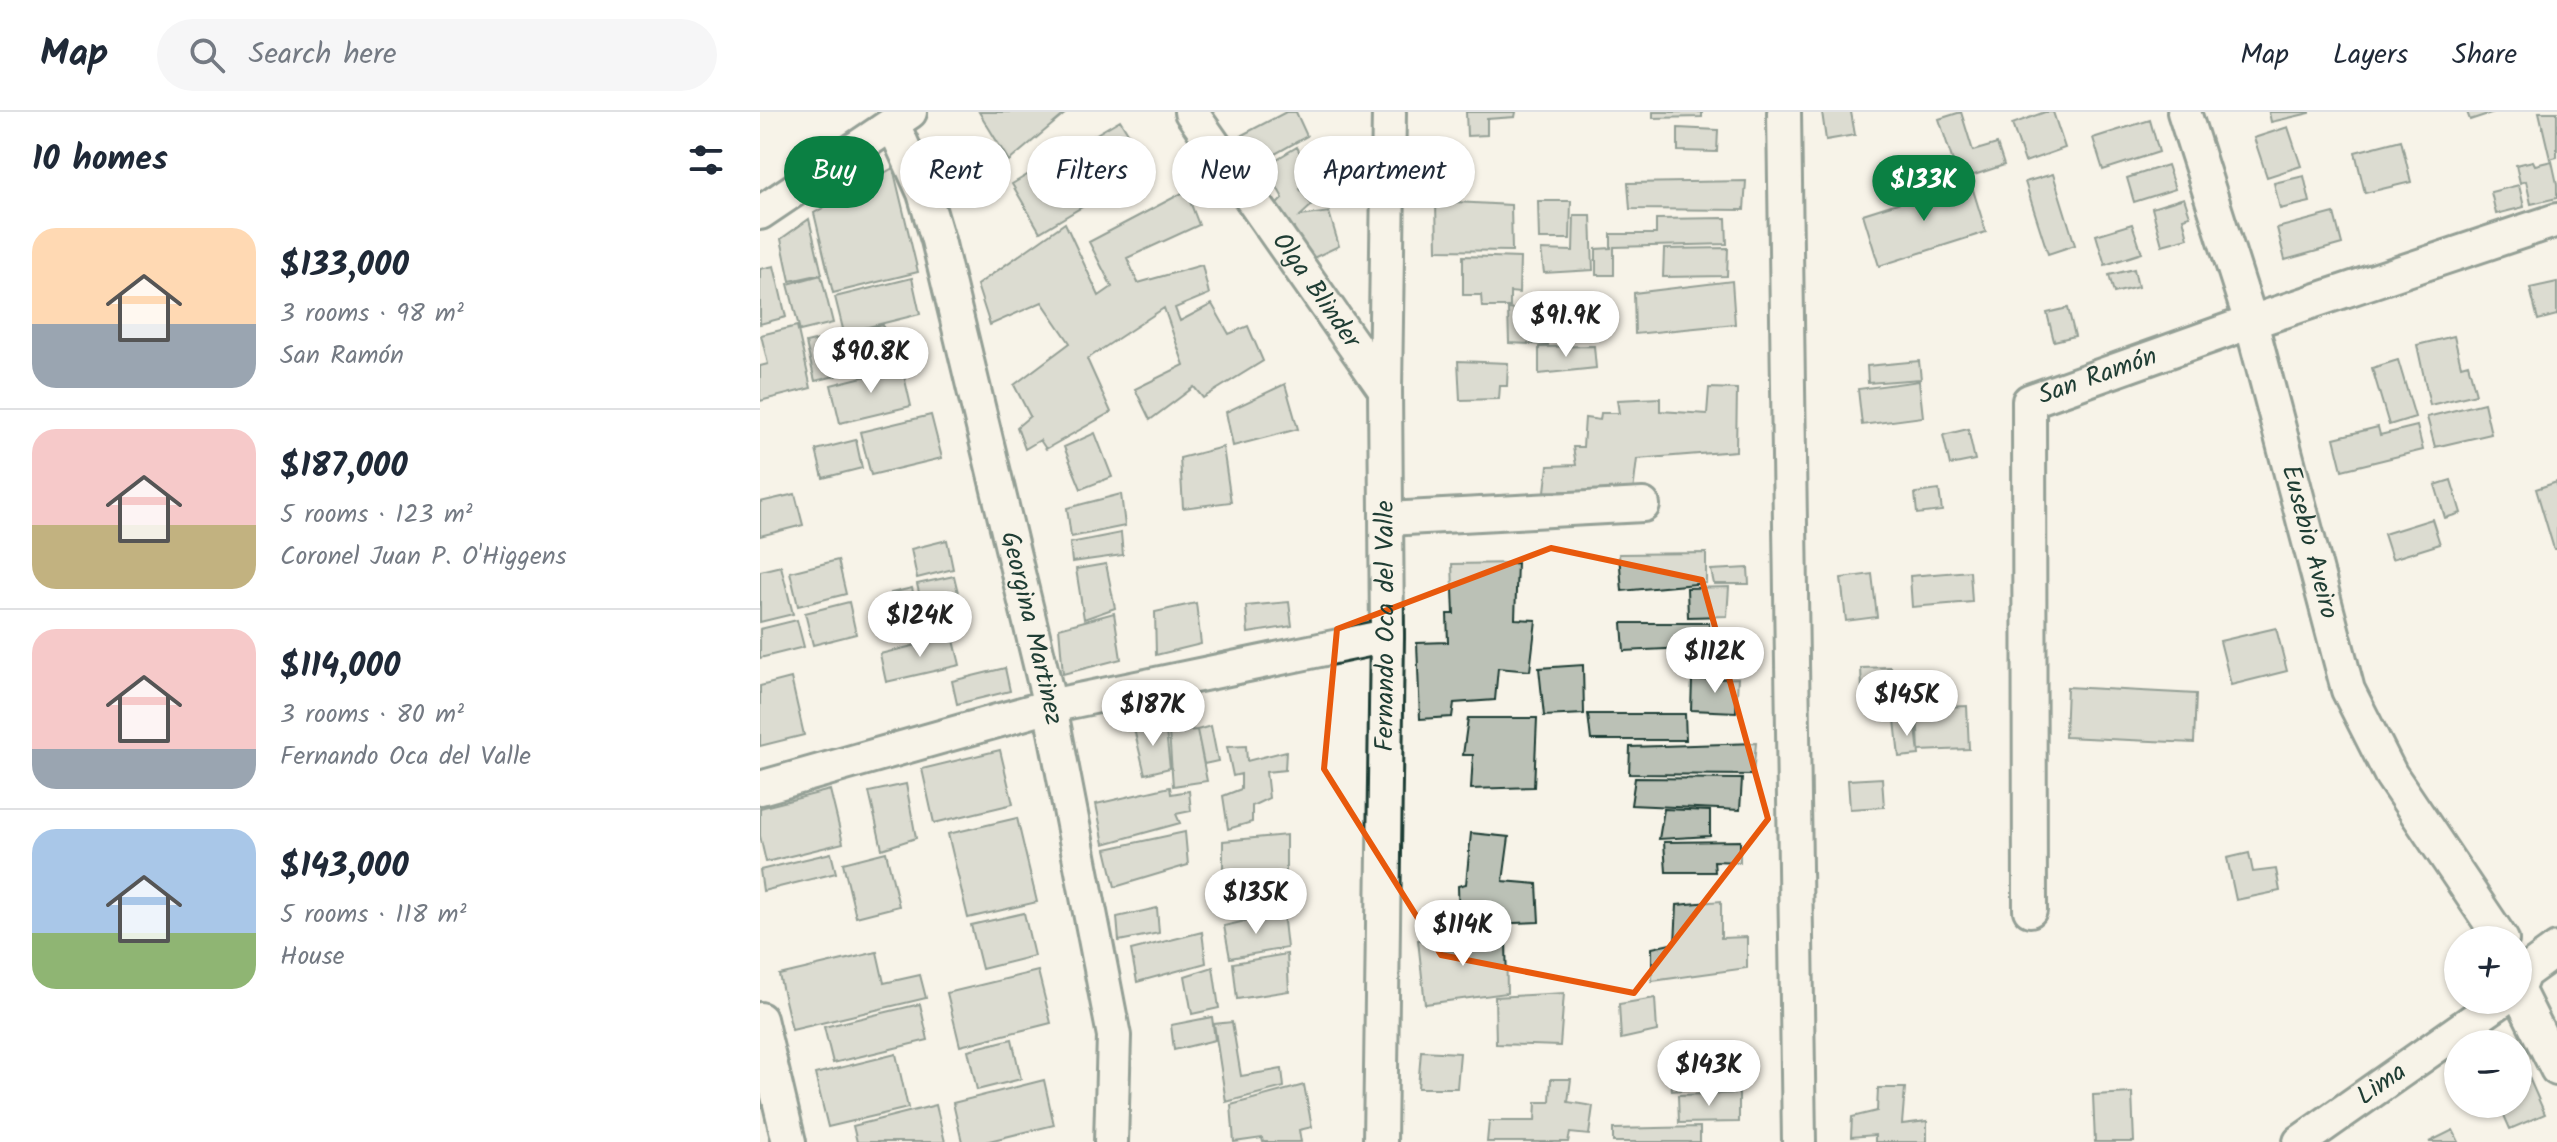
<!DOCTYPE html>
<meta charset="utf-8">
<style>
body{margin:0;font-family:Kalam,sans-serif;background:#f6f6f7;color:#1f2937;height:100vh;display:flex;flex-direction:column;font-size:30px;white-space:nowrap}
*{box-sizing:border-box;margin:0}
p{font-size:26px;color:#747a83}
.icon{flex:none;width:44px;height:44px;fill:none;stroke:currentColor;stroke-width:2;stroke-linecap:round;stroke-linejoin:round}
.map{position:relative;flex:1;overflow:hidden}
.panel{display:flex;flex-direction:column;background:#fff;width:760px}
.panel>*{flex:none}
.top-card{position:absolute;left:24px;top:24px;width:760px;height:72px;display:flex;gap:16px}
.controls{position:absolute;left:1684px;top:814px;display:grid;gap:16px}
.controls a{display:grid;place-items:center;width:88px;height:88px;border-radius:50%;background:#fff;box-shadow:0 2px 6px #0004;font-size:40px}
.price{position:absolute;translate:-50% -68px;padding:0 18px;border-radius:28px;background:#fff;color:#222;font-size:26px;line-height:52px;filter:drop-shadow(0 2px 4px #0008)}
.price::after{content:'';position:absolute;left:50%;top:48px;width:24px;height:18px;margin-left:-12px;background:inherit;clip-path:polygon(0 0,100% 0,50% 100%)}
.price.selected{background:#0b8043;color:#fff}
ul{padding:0;list-style:none}
li{display:flex;align-items:center;gap:24px;height:200px;padding:0 32px}
li+li{border-top:2px solid #e0e1e3}
li span{display:grid;place-items:center;flex:none;width:224px;height:160px;border-radius:24px;color:#555}
li>.icon{margin-inline-start:auto}
span .icon{width:96px;height:96px;fill:#fffc;stroke-width:1}
li b{font-size:34px}
h2{display:flex;justify-content:space-between;align-items:center;height:96px;padding:0 32px;font-size:34px}
.pill{padding:0 28px;border-radius:36px;background:#fff;box-shadow:0 2px 6px #0004;font-size:28px;line-height:72px}
.pill.selected{background:#0b8043;color:#fff}
header{display:flex;align-items:center;gap:48px;box-sizing:border-box;height:112px;padding:0 40px;background:#fff;border-bottom:2px solid #e0e1e3}
header strong{font-size:38px}
nav{display:flex;gap:44px;margin-inline-start:auto;font-size:28px}
.search{width:560px;height:72px;background:#f6f6f7;display:flex;align-items:center;gap:20px;box-sizing:border-box;padding:0 28px;border-radius:44px;color:#747a83;font-size:30px}
main{display:flex;flex:1;min-height:0}
.map>svg:first-child{display:block}
.building{fill:#bbc1b6;stroke:#1f3d34;stroke-width:2}
.lines{fill:none;stroke-linecap:round;stroke-linejoin:round}
.minor-casing{stroke:#1f3d34;stroke-width:38}
.minor{stroke:#f7f3e8;stroke-width:32}
.marked{fill:none;stroke:#e8590c;stroke-width:6;stroke-linejoin:round}
.labels{text-anchor:middle;dominant-baseline:central;stroke-width:6;stroke-linejoin:round;paint-order:stroke}
.street-label{font-size:26px;fill:#1f3d34;stroke:#f7f3e8}
</style>
<header>
<strong>Map</strong>
<div class="search"><svg class="icon" aria-label="search" viewBox="0 0 24 24"><circle cx="10" cy="10" r="6"/><path d="M15 15l6 6"/></svg>Search here</div>
<nav><a>Map</a><a>Layers</a><a>Share</a></nav>
</header>
<main>
<section class="panel">
<h2>10 homes<svg class="icon" aria-label="filters" viewBox="0 0 24 24"><path d="M4 7h16M4 17h16"/><circle cx="9" cy="7" r="2"/><circle cx="15" cy="17" r="2"/></svg></h2>
<ul>
<li><span style="background:linear-gradient(#ffd9b3 60%,#9aa5b1 0)"><svg class="icon" aria-label="home" viewBox="0 0 24 24"><path d="M3 11l9-7 9 7M6 9v11h12V9"/></svg></span><div><b>$133,000</b><p>3 rooms · 98 m²</p><p>San Ramón</p></div></li>
<li><span style="background:linear-gradient(#f6c9c9 60%,#c2b280 0)"><svg class="icon" aria-label="home" viewBox="0 0 24 24"><path d="M3 11l9-7 9 7M6 9v11h12V9"/></svg></span><div><b>$187,000</b><p>5 rooms · 123 m²</p><p>Coronel Juan P. O'Higgens</p></div></li>
<li><span style="background:linear-gradient(#f6c9c9 75%,#9aa5b1 0)"><svg class="icon" aria-label="home" viewBox="0 0 24 24"><path d="M3 11l9-7 9 7M6 9v11h12V9"/></svg></span><div><b>$114,000</b><p>3 rooms · 80 m²</p><p>Fernando Oca del Valle</p></div></li>
<li><span style="background:linear-gradient(#a9c7e8 65%,#8fb573 0)"><svg class="icon" aria-label="home" viewBox="0 0 24 24"><path d="M3 11l9-7 9 7M6 9v11h12V9"/></svg></span><div><b>$143,000</b><p>5 rooms · 118 m²</p><p>House</p></div></li>
</ul>
</section>
<div class="map">
<svg width="1797" height="1030" viewBox="0 0 1797 1030">
<rect width="100%" height="100%" fill="#f7f3e8"/>
<filter id="ink" filterUnits="userSpaceOnUse"><feTurbulence type="fractalNoise" baseFrequency=".0125" numOctaves="2"/><feDisplacementMap in="SourceGraphic" scale="16" xChannelSelector="R" yChannelSelector="G"/><feConvolveMatrix kernelMatrix="1 2 1 2 8 2 1 2 1" color-interpolation-filters="sRGB"/></filter>
<g filter="url(#ink)">
<path class="building" d="M219,0h88l-58,49z
M526,0h10l11,24 -50,28 -15,-29z
M706,0h50l-1,5 -28,2v16l-20,1z
M893,0h49v5l-49,1z
M1062,0h29l4,23 -29,5z
M1201,0l12,39 24,-7 7,21 -45,15 -20,-61z
M1285,0h8l12,36 -40,14 -13,-38z
M1509,0h41v1l-39,9z
M1707,0h27l-24,8z
M1779,0h18v45l-7,2z
M360,8l29,47 -109,65 -28,-48z
M1390,8l9,32 -56,18 -10,-32z
M1528,15l13,39 -34,11 -13,-39z
M918,16l40,2 -1,22 -39,-1z
M1641,28l10,42 -46,11 -10,-41z
M537,35l17,34 -14,8 12,16 -12,11 29,-4 10,34 -32,15 -37,-50 13,-13 -18,-32z
M1773,49l2,4 17,-4 5,23v14l-26,6 -5,-23 -6,2 -4,-18z
M1407,53l8,24 -41,13 -7,-24z
M133,56l25,104 -85,21 -19,-80z
M1293,62l22,71 -27,9 -23,-72z
M1544,64l6,26 -30,7 -6,-26z
M1210,68l16,52 -107,34 -16,-52z
M986,69l-2,29 -114,-1 -2,-26z
M1759,73l5,22 -28,7 -5,-22z
M426,79l13,34 -72,33 11,25 64,-18 7,29 -34,14 5,13 32,-17 17,30 19,-8 15,35 -60,37 -9,-11 -44,33 -15,-31 49,-24 -20,-57 -77,51 24,53 -65,37 -6,-9 -15,9 -8,-22 13,-11 -16,-31 56,-42 -28,-41 -52,23 -13,-40 88,-62 34,73 13,-9 -23,-45z
M1424,86l6,18 -7,2 5,20 -26,7 -10,-37z
M676,89l75,4 1,46 -75,-1z
M778,89h33l-1,38h-31z
M1574,101l8,31 -57,16 -8,-32z
M814,103h17l2,55 -49,3 -3,-23 32,1z
M966,106l1,26 -113,3v28h-18v-26l15,-1v-14h45v-15z
M49,107l13,55 -32,7 -9,-42z
M1372,112l10,29 -37,12 -9,-30z
M968,136l-1,28 -64,1 1,-28z
M703,144l57,2 -1,35 -9,-1v15h-28l-1,-12h-18z
M14,154l12,51 -26,7v-55z
M1374,157l4,18 -24,6 -5,-18z
M61,163l12,48 -33,8 -12,-47z
M152,166l8,36 -76,19 -9,-36z
M972,169l3,43 -100,10 -1,-41z
M1797,170v33l-19,5 -8,-32z
M1308,196l7,28 -21,5 -7,-28z
M748,197l42,4 -2,32 -39,-2z
M123,213l9,37 -77,19 -9,-38z
M37,214l14,62 -51,13v-35l8,-2 -7,-29z
M1694,224l7,30 7,-2 8,30 -46,11 -13,-60z
M834,234l2,22 -57,6v-27z
M1638,248l17,57 -26,8 -17,-57z
M698,249l50,2 -1,23h-7l-1,13 -39,1z
M1159,249l2,18 -53,4 -1,-17z
M142,255l9,39 -71,17 -9,-38z
M1159,269l4,36 -61,8 -4,-36z
M525,272l13,45 -65,17 -7,-34z
M949,276l28,1 -1,62 -99,8 -4,33 -88,-1 3,-25 28,-1 -3,-18h10l2,-29 15,2 1,-7h18l-2,-13 43,-2v13l47,3z
M1724,291l7,31 -56,13 -8,-30z
M171,303l11,43 -71,17 -11,-43z
M1657,314l6,24 -81,20 -8,-32 44,-11 2,8z
M1208,317l7,31 -25,5 -7,-30z
M335,321l17,44 -31,12 -17,-42z
M96,328l6,28 -39,10 -7,-28z
M463,335l8,55 -48,6 -3,-50z
M1691,368l10,33 -16,5 -10,-33z
M1797,370v67h-3l-18,-60z
M1179,378l3,21 -25,3 -2,-21z
M35,382l8,31 -43,11v-34z
M361,382l4,32 -54,11 -4,-29z
M1672,407l8,25 -48,15 -8,-25z
M361,421l2,22 -51,7 -2,-19z
M187,428l6,29 -36,9 -6,-29z
M946,441v30l-84,8 -3,-37z
M78,448l8,34 -48,12 -8,-34z
M757,451l-2,56 21,1 -6,51 -32,-3 -3,32 -41,3 -2,14 -32,2 -3,-76 31,-1 -1,-28h7l-2,-50z
M346,452l9,44 -31,11 -8,-50z
M21,454l12,48 -33,8v-51z
M988,456l1,16h-35l-3,-14z
M1210,459l2,31 -60,5 -2,-31z
M1112,462l5,43 -31,4 -5,-43z
M194,464l11,46 -37,9 -11,-47z
M969,475l-2,29 -39,1 -1,-29z
M152,476l10,40 -22,5 -9,-40z
M89,490l7,32 -43,11 -8,-32z
M529,490l3,24 -44,7 -2,-27z
M436,491l5,41 -45,11 -1,-43z
M354,501l7,46 -58,15 -4,-46z
M37,508l7,27 -44,11v-29z
M862,511h87v24l-85,4z
M1516,516l11,43 -56,14 -11,-44z
M193,524l7,29 -74,17 -6,-28z
M823,553l1,49 -40,2 -5,-48z
M1131,555l2,41 -30,2 -2,-42z
M245,556l5,23 -53,13 -5,-23z
M31,566l13,57 -44,11v-60z
M978,566l-2,34 -45,-2 1,-30z
M1307,575l129,7 -2,49 -129,-6z
M1207,594l2,43 -50,2 -2,-43z
M828,602h97l1,26h-95z
M708,606h69l-3,69 -63,2 2,-34h-10z
M1155,606l4,37 -20,2 -4,-37z
M405,611l5,45 -25,6 -11,-45z
M451,614l7,35 -14,3 -7,-34z
M437,618l10,51 -34,5 -4,-54z
M996,631l-3,32 -124,-1 1,-27z
M486,634l1,15 39,-10 -1,19 -19,2 3,26 -17,8v16l-24,7 -5,-33 18,-7v-15l-8,2 -6,-29z
M240,638l13,54 -79,19 -12,-54z
M875,666l107,1 -2,31 -109,-5z
M1122,666l2,29 -34,2 -2,-29z
M146,672l10,54 -34,11 -13,-57z
M410,675l1,7 18,-3 2,20 -15,3 4,9 -76,21 -8,-40z
M70,678l13,53 -77,19 -6,-26v-28z
M904,697l46,2v25l-51,3z
M257,706l20,84 -69,16 -20,-84z
M425,720l3,33 -73,22 -9,-38z
M711,721l38,4 -6,44 34,3 2,38 -80,3 -1,-39 8,-2z
M526,723v46l-63,5v-45z
M980,729v21l-26,-1 1,11h-49l-2,-30z
M126,740l13,54 -43,11 -13,-54z
M71,741l5,20 -73,18 -3,-21z
M1489,741l4,19 23,-3 4,22 -44,9 -9,-42z
M961,789v37l26,-1v31l-95,13v-33l23,-5 2,-38z
M397,796l2,25 -40,8 -2,-24z
M523,800l4,36 -57,10 -6,-32z
M264,801l10,43 -52,13 -11,-44z
M442,820l4,31 -69,19 -6,-32z
M746,825l1,56 -82,11 -7,-64z
M117,840l7,31 36,-8 6,23 -134,32 -13,-55z
M527,842l2,37 -52,8 -4,-36z
M453,855l6,41 -27,6 -7,-38z
M278,859l13,52 -91,23 -13,-53z
M804,881l-4,53 -64,-2 -1,-47z
M895,886l2,33 -36,8 -2,-35z
M160,892l8,36 -95,23 -9,-36z
M452,905l3,23 -41,10 -3,-25z
M472,910l9,54 41,-7 2,18 -58,15 -12,-78z
M252,927l9,40 -44,11 -9,-40z
M967,938l3,36 -58,5 -3,-34z
M661,939l39,2 -3,35h-39z
M136,942l12,54 -80,19 -13,-53z
M1763,952l22,50 -35,15 -11,-25h19v-37z
M791,967h20l-3,23 25,4 -4,29 -19,-2 -2,9h-81l2,-21h46l1,-19h14z
M284,968l10,45 -69,17h-23l-9,-39z
M544,973l8,42 -13,3 2,12h-38l-1,-4 -28,4 -3,-37z
M1118,976h27l-3,36 25,-3v21h-52v-7l-24,2 1,-20 25,-6z
M979,981v29l-60,1 -1,-28z
M1372,981l2,49h-39l-2,-47z
M176,993l9,37h-88l-4,-16z
M940,1015v15h-87v-13z
M1693,1018l6,12h-30z"/>
<g class="lines">
<defs>
<g id="minor">
<path id="s1" d="M431,0l194,278"/>
<path d="M1024,0l15,1030"/>
<path id="s2" d="M1424,0l67,210 97,368 43,85 111,165"/>
<path id="s3" d="M133,12l31,69 14,47 112,466 64,330 -3,106"/>
<path d="M0,101l150,-101"/>
<path d="M628,407l255,-14"/>
<path d="M0,676l290,-82 337,-70"/>
<path id="s4" d="M1270,798l-1,-509 222,-79 306,-102"/>
<path d="M1758,876l6,-15 33,-24"/>
<path d="M1758,879l39,78"/>
<path d="M0,907l29,123"/>
<path id="s5" d="M620,1030l7,-506 -2,-246 4,-278"/>
<path id="s6" d="M1540,1030l202,-142"/>
</g>
</defs>
<use href="#minor" class="minor-casing"/>
<use href="#minor" class="minor"/>
</g>
</g>
<path d="M0 0H1797V1030H0ZM791,436l151,32 66,239 -134,174 -193,-38 -117,-186 13,-140z" fill="#f7f3e8" fill-opacity=".55" fill-rule="evenodd"/>
<path class="marked" d="M791,436l151,32 66,239 -134,174 -193,-38 -117,-186 13,-140z"/>
<g class="labels">
<g class="street-label">
<text stroke="none"><textPath href="#s1" startOffset="218">Olga Blinder</textPath></text>
<text stroke="none"><textPath href="#s4" startOffset="582">San Ramón</textPath></text>
<text stroke="none"><textPath href="#s2" startOffset="448">Eusebio Aveiro</textPath></text>
<text stroke="none"><textPath href="#s5" startOffset="516">Fernando Oca del Valle</textPath></text>
<text stroke="none"><textPath href="#s3" startOffset="524">Georgina Martinez</textPath></text>
<text stroke="none"><textPath href="#s6" startOffset="100">Lima</textPath></text>
</g>
</g>
</svg>
<div class="controls">
<a>+</a>
<a>−</a>
</div>
<b class="price selected" style="left:1164px;top:111px">$133K</b>
<b class="price" style="left:806px;top:247px">$91.9K</b>
<b class="price" style="left:111px;top:283px">$90.8K</b>
<b class="price" style="left:160px;top:547px">$124K</b>
<b class="price" style="left:955px;top:583px">$112K</b>
<b class="price" style="left:1147px;top:626px">$145K</b>
<b class="price" style="left:393px;top:636px">$187K</b>
<b class="price" style="left:496px;top:824px">$135K</b>
<b class="price" style="left:703px;top:856px">$114K</b>
<b class="price" style="left:949px;top:996px">$143K</b>
<div class="top-card">
<a class="pill selected">Buy</a>
<a class="pill">Rent</a>
<a class="pill">Filters</a>
<a class="pill">New</a>
<a class="pill">Apartment</a>
</div>
</div>
</main>
